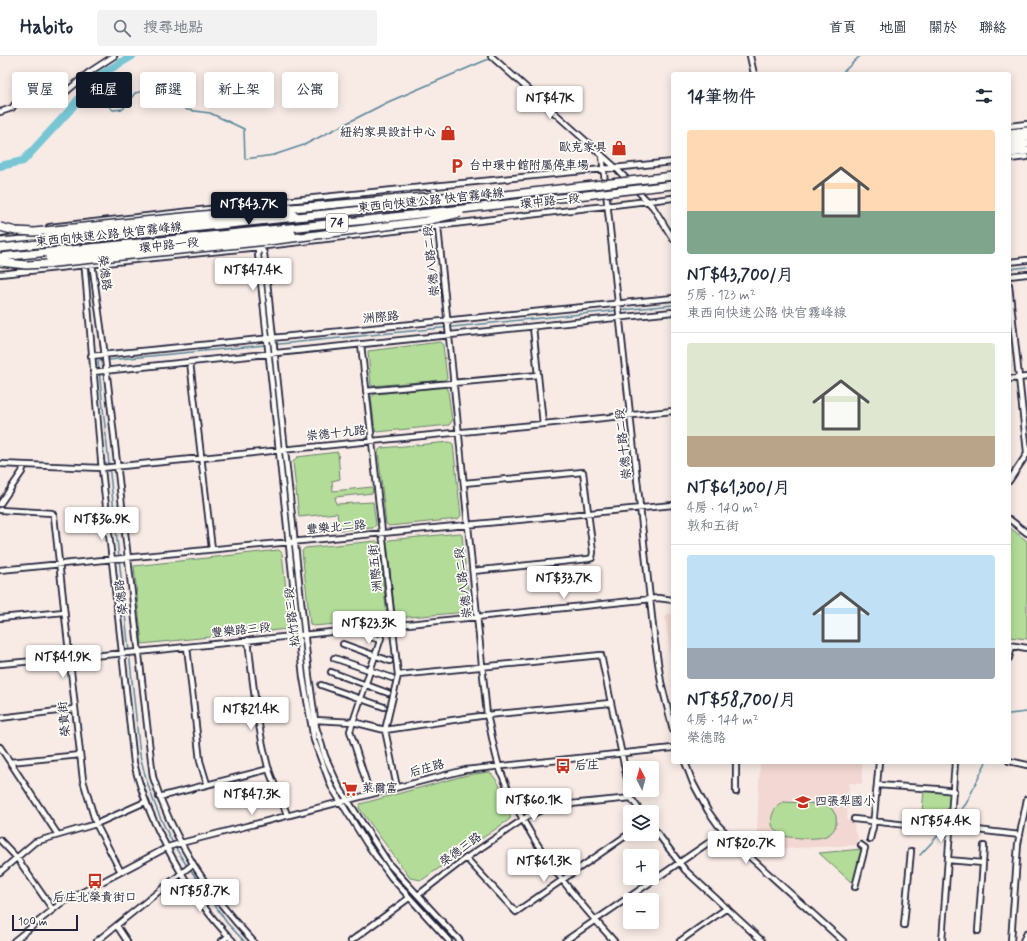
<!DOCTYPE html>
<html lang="zh-TW">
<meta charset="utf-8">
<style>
body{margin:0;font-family:Mynerve,"LXGW WenKai TC",sans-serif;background:#f2f2f3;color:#1f2937;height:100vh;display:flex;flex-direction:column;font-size:15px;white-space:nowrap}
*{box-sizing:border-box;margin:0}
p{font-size:13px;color:#747a83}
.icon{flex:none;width:22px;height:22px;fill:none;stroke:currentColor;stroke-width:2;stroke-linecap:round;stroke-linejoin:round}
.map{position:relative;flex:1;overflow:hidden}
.panel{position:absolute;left:671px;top:16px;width:340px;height:692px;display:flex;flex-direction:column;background:#fff;border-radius:4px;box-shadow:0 2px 10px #0003}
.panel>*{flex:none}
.hud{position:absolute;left:12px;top:16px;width:380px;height:36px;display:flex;gap:8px}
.needle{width:26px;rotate:354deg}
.tools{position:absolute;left:623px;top:705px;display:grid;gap:8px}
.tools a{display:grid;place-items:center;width:36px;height:36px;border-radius:4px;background:#fff;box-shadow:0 2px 10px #0003;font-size:20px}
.scale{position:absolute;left:12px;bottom:10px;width:66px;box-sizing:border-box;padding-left:4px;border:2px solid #22223b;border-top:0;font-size:11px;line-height:14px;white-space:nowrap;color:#22223b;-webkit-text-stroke:3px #fdfcf7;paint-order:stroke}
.price{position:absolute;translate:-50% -34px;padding:0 9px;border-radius:4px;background:#fff;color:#222;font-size:13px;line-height:26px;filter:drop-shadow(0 1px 2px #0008)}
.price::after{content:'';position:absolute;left:50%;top:24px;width:12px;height:9px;margin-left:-6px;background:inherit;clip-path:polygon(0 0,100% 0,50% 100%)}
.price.on{background:#111827;color:#fff}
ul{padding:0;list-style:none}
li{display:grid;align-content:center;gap:8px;height:212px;padding:0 16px}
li+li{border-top:1px solid #e0e1e3}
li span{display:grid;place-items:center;height:124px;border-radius:4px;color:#555}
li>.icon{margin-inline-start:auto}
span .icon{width:72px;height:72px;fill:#fffc;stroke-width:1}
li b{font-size:17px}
h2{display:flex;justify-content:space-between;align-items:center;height:48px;padding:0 16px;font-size:17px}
.pill{padding:0 14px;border-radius:4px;background:#fff;box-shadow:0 2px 10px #0003;font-size:14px;line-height:36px}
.pill.on{background:#111827;color:#fff}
header{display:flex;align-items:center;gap:24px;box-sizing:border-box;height:56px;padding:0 20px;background:#fff;border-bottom:1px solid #e0e1e3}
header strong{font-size:19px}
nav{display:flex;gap:22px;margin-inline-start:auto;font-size:14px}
.search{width:280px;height:36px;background:#f2f2f3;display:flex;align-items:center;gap:10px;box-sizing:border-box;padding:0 14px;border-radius:4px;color:#747a83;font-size:15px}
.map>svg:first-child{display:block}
.built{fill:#f2d7d2}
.green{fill:#b2dc98;stroke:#6a7f6a}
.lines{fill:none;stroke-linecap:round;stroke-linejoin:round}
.stream{stroke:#568497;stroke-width:1.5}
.river{stroke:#78c6d4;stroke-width:8}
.minor-casing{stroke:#22223b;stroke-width:8}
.highway-casing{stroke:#22223b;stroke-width:10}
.minor{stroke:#fdfcf7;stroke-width:4.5}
.highway{stroke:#fdfcf7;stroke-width:7}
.highway-bridge-casing{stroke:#22223b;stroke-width:10;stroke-linecap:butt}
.highway-bridge{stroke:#fdfcf7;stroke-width:7}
.labels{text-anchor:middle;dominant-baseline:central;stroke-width:3.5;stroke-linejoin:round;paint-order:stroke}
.shield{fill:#fdfcf7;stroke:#646373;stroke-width:1}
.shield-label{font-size:11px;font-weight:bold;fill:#22223b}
.poi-label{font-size:12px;fill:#22223b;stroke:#fdfcf7;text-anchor:start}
.street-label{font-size:12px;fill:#22223b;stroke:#fdfcf7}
</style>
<header>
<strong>Habito</strong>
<div class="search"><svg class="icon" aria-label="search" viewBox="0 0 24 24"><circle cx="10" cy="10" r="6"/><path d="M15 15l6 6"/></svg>搜尋地點</div>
<nav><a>首頁</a><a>地圖</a><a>關於</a><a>聯絡</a></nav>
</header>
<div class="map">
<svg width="1027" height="885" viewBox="0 0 1027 885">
<rect width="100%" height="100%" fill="#f8ebe6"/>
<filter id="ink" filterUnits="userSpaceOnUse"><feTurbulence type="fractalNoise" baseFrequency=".025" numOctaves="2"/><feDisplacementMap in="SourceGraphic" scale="8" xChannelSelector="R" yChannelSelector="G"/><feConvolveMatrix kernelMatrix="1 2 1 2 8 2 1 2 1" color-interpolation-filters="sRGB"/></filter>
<g filter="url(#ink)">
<path class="built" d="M669,557l4,1v65l-8,-64z
M760,706h102v22l-13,-1 -2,37 8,2 -1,9 4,5 -2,9 -100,5z"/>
<path class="green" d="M440,286l3,3 4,33 -2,2 -74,6 -3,-35z
M445,331l3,2 4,32 -3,4 -72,7 -2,-2 -4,-33 4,-3z
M450,386l3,2 8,72 -3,3 -69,7 -3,-2 -8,-73 3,-3z
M338,396l2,27 -8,2 1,10 39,-4 1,6 -38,4 1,7 37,-2 3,23 -3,3 -34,2 -2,-17 -38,4 -6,-55 4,-5z
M1009,471l18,14v98l-18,-2z
M459,477l3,2 8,74 -3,3 -69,6 -3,-2 -8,-74 2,-2z
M376,485l3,2 8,74 -2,3 -72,6 -3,-2 -8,-73 3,-3z
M279,494l3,3 8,73 -2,3 -146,15 -8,-78z
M489,716c10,7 23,36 21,47l-88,61 -12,-2 -51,-70 1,-4 107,-29z
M924,735l27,2 -2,31 -28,-2z
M783,746l42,2 7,5 4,7c3,23 -19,23 -35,22 -7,-1 -15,0 -21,-4 -14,-8 -9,-25 3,-32z
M863,793l-9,32 -3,1 -32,-29z"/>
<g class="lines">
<path class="stream" d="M841,18l19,-18
M77,46l25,-2 11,10 10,-1 12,-16 23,-5 29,22 23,3 34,16 1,30 29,-4 30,-10 84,-43 103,-44
M1009,213l18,-2
M269,289l404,-40
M1009,658l18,-2
M952,764l14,-16 20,-42
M920,799l28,-30
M187,810c-23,-34 -38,-71 -47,-111l-42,-394 168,-16
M190,813l37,54 17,18"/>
<path class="river" d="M0,110l23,-5 47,-51 19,-24 11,-11 32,-19"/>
<defs>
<path id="minor" d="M491,0l125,112 37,39 20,32
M750,0l4,18
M0,56l12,-4 8,-11h9l15,-5h22l22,-19 26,-17
M1009,70l18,-2
M602,99l52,481 7,46 12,48
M1009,103l18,-2
M434,131l53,528c5,19 7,39 14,57 24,65 67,119 113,169
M255,148l3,29
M49,171l196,-22 428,-43
M0,177l12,-2
M259,185l-1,13 45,423 11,63 17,46 36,58 24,33 58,64
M260,190l4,7 45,423 7,51 9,29 14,31 50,77 71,77
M91,200l13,93 49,428c19,61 56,118 100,164
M84,203l17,201 33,303c14,60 56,134 99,178
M1009,206l18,-2
M0,218l249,-26 424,-50
M1009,220l18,-2
M1009,229l18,167
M533,271l10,97
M361,288l37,331 -13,55 12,57
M91,300l582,-58
M190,306l22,187
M93,316l580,-60
M1009,323l18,-2
M366,335l172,-16
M0,408l102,4 571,-57
M1009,425l18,-27
M464,427l119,-11 10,80 -1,6 -4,1 -115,12
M0,448l22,-32 2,-7
M0,454l52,3 2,3 29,264 13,44 25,48
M1009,463l18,14
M0,514l673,-65
M0,562l64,-6
M371,581l9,3
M248,584c5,43 9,85 20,127 5,17 14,32 19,48
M343,588l47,17
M1009,589l18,3
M187,591l13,114 7,23
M334,602l58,20
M1009,602l3,-12
M0,608l138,-12 504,-52 16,-2 15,2
M331,616l57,21
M398,619l203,-20 30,143 10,14
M321,629l63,22
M0,662l74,-9
M315,664l38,2 32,8 102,-15 123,-12
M0,691l10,15 70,-7
M1009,705l18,4
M10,706l48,73
M685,706l8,21 15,28 10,14 32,32 93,84
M877,729l60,4
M938,733l16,2
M736,736v-30
M370,738l-20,-63 31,-93
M159,741l110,-28
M854,763l61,7
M652,770l33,44 77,71
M951,771l69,8
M870,783l3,-12 6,-65
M0,784l17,18 36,52
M466,802l50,54 114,-79
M948,804l35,3 -5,68
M983,807l1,-17
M0,816l35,-30 61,-18 49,-22
M855,831l10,-39 -4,-3
M418,839l48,-37 62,-42 22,-10 81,-8
M904,869l7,-74
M117,870l10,15
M14,885l46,-37 108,-57 13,-4 284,-73 208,-22
M97,885l96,-77
M222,885l7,-5
M351,885l58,-43
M565,885l159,-109
M680,885l47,-33
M942,885l13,-179
M1011,885l7,-97 9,-45
M1023,885l4,-8"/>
<path id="highway" d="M1009,77l18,-2
M1009,83l18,-2
M1009,90l18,-2
M1009,97l18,-2
M318,150l107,-9
M0,186l46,-4
M8,206l41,-5"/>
</defs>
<use href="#minor" class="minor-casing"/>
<use href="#highway" class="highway-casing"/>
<use href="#minor" class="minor"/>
<use href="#highway" class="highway"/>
<defs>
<path id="highway-bridge" d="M425,141h21
M0,171l16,4 18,1 189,-19 95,-7
M46,182l247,-27
M0,192l496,-52 177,-20
M0,201l367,-37 306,-35
M49,201l243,-23
M0,206l26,3 19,-1 232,-24 149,-19 34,-8"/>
</defs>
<use href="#highway-bridge" class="highway-bridge-casing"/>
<use href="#highway-bridge" class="highway-bridge"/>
</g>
</g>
<defs>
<symbol id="shop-bare" viewBox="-9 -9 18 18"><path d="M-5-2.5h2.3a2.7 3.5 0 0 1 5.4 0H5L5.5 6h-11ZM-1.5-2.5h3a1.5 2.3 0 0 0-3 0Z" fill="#c8321e" stroke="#fdfcf7" stroke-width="2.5" paint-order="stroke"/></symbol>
<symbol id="parking-bare" viewBox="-9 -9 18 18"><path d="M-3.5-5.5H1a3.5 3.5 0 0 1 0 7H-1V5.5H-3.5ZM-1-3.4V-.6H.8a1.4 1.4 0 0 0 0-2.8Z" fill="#c8321e" stroke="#fdfcf7" stroke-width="2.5" paint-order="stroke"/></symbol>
<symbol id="bus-bare" viewBox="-9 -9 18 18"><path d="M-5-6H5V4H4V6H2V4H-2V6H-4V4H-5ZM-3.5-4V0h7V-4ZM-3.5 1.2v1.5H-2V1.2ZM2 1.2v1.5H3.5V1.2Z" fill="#c8321e" stroke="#fdfcf7" stroke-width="2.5" paint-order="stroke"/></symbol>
<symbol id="supermarket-bare" viewBox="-9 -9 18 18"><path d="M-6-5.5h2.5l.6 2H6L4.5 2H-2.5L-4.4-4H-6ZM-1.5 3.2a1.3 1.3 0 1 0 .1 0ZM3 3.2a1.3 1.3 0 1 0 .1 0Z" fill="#c8321e" stroke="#fdfcf7" stroke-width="2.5" paint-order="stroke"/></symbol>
<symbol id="school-bare" viewBox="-9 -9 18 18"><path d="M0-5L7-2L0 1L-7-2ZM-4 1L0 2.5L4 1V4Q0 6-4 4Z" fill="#c8321e" stroke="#fdfcf7" stroke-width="2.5" paint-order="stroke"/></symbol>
</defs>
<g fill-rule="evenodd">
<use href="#shop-bare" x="437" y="66" width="22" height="22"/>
<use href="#shop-bare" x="608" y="81" width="22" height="22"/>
<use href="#parking-bare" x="446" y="99" width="22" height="22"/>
<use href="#bus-bare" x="552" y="699" width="22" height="22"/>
<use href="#supermarket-bare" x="339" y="722" width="22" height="22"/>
<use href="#school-bare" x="792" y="735" width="22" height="22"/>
<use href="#bus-bare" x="84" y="814" width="22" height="22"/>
</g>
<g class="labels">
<rect class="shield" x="326" y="158" width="22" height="18" rx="3"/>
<g class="shield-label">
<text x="337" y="167">74</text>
</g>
<g class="poi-label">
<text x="436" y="77" text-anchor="end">紐約家具設計中心</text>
<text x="607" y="92" text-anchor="end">歐克家具</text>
<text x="469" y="110">台中環中館附屬停車場</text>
<text x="575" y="710">后庄</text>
<text x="362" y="733">萊爾富</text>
<text x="815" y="746">四張犁國小</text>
<text x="95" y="842" text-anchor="middle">后庄北榮貴街口</text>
</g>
<g class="street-label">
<text transform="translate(431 145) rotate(-6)">東西向快速公路 快官霧峰線</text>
<text transform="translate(550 146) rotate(-6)">環中路一段</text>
<text transform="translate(109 179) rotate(-6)">東西向快速公路 快官霧峰線</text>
<text transform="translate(169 190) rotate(-6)">環中路一段</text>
<text transform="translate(432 205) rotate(-96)">崇德八路二段</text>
<text transform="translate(104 217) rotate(82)">榮德路</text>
<text transform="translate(381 262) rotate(-5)">洲際路</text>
<text transform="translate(336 378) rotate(-6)">崇德十九路</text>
<text transform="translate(624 388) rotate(-96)">崇德十路二段</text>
<text transform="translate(336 472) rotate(-5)">豐樂北二路</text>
<text transform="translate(376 512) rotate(-96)">洲際五街</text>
<text transform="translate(464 527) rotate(-97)">崇德八路二段</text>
<text transform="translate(122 541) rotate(-97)">榮德路</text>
<text transform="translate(293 561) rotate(-96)">松竹路三段</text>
<text transform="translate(241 575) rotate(-6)">豐樂路三段</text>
<text transform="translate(65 663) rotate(-96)">榮貴街</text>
<text transform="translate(427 713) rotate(-15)">后庄路</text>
<text transform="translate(461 794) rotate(-36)">榮德三路</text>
</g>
</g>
</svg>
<div class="tools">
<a><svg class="needle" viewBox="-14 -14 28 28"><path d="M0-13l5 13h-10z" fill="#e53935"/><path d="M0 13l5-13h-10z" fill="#747a83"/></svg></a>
<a><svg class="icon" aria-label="layers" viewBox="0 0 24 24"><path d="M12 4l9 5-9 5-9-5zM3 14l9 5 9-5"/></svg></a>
<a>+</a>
<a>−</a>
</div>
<div class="scale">100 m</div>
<b class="price" style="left:550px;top:64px">NT$47K</b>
<b class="price on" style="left:249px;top:170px">NT$43.7K</b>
<b class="price" style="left:253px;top:236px">NT$47.4K</b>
<b class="price" style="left:102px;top:485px">NT$36.9K</b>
<b class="price" style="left:564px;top:544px">NT$33.7K</b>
<b class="price" style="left:369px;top:589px">NT$23.3K</b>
<b class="price" style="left:63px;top:623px">NT$41.9K</b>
<b class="price" style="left:251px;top:675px">NT$21.4K</b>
<b class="price" style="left:252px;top:760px">NT$47.3K</b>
<b class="price" style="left:534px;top:766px">NT$60.1K</b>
<b class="price" style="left:941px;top:787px">NT$54.4K</b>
<b class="price" style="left:746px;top:809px">NT$20.7K</b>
<b class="price" style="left:544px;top:827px">NT$61.3K</b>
<b class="price" style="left:200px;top:857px">NT$58.7K</b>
<div class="hud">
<a class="pill">買屋</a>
<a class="pill on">租屋</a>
<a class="pill">篩選</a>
<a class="pill">新上架</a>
<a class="pill">公寓</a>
</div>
<section class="panel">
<h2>14筆物件<svg class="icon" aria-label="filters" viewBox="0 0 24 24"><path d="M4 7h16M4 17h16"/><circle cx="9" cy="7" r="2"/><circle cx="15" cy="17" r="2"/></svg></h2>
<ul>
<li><span style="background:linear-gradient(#ffd9b3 65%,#7fa58c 0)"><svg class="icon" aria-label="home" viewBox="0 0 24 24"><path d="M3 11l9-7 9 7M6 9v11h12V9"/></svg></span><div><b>NT$43,700/月</b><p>5房 · 123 m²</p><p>東西向快速公路 快官霧峰線</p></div></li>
<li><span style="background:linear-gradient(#dfe7d0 75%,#b9a48a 0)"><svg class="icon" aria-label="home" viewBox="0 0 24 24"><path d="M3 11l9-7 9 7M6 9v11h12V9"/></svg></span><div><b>NT$61,300/月</b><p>4房 · 140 m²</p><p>敦和五街</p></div></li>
<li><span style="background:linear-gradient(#bfe0f5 75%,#9aa5b1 0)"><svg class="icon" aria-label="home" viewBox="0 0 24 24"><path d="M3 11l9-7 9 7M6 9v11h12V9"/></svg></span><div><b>NT$58,700/月</b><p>4房 · 144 m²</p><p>榮德路</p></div></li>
</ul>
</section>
</div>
